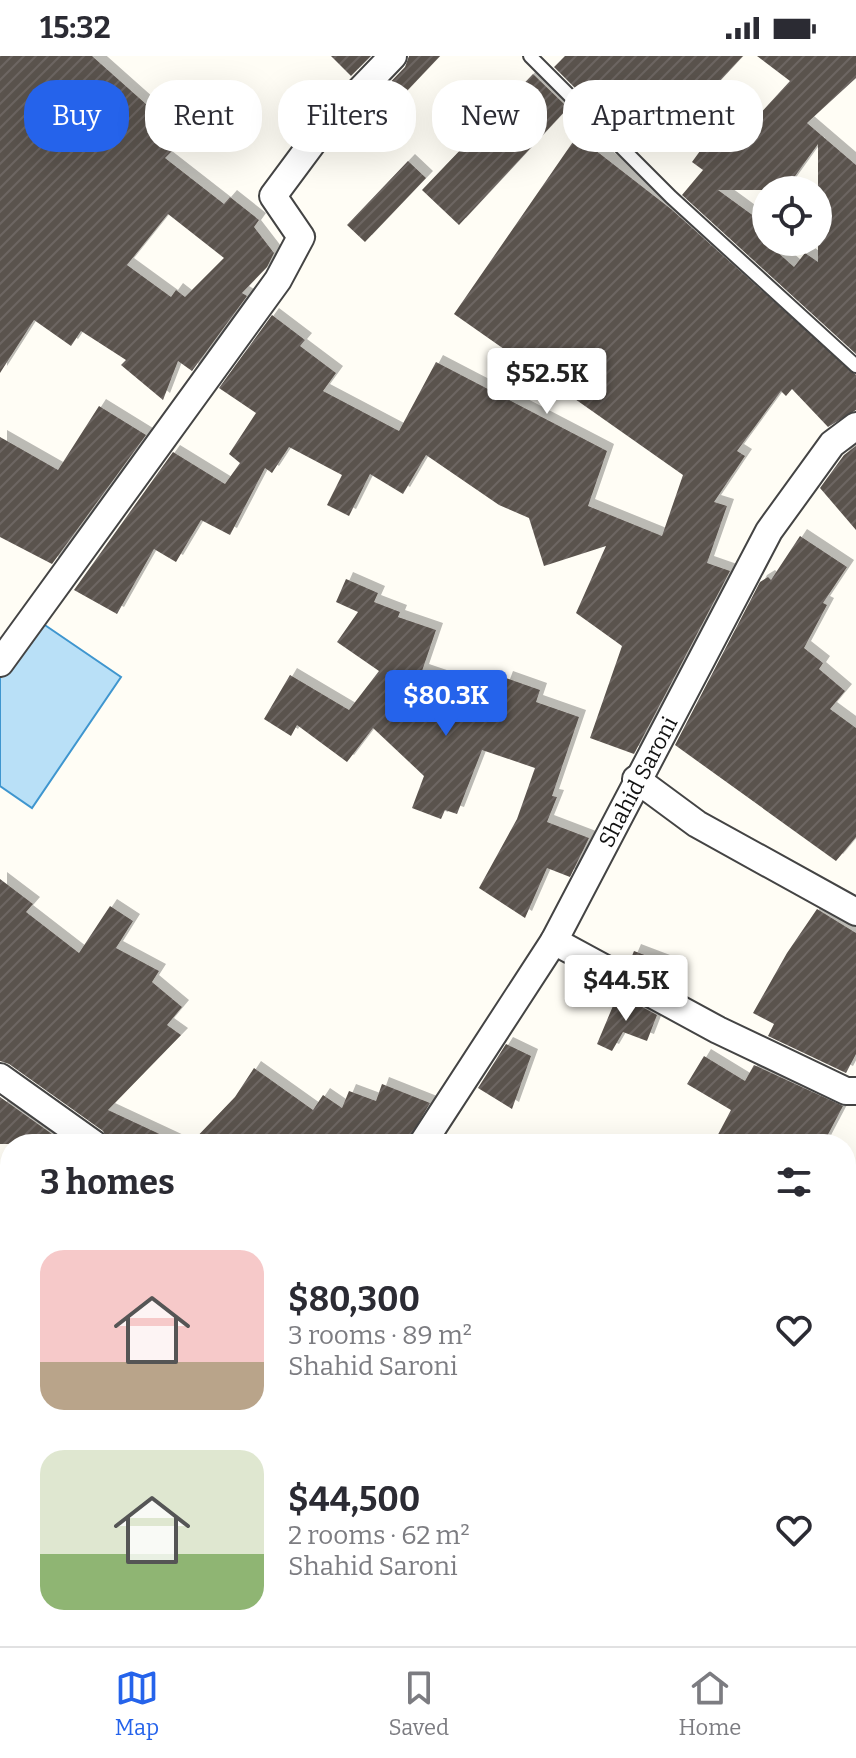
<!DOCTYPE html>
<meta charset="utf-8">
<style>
body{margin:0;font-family:Bitter,serif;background:#f2f2f3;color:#2b2b33;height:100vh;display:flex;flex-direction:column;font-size:30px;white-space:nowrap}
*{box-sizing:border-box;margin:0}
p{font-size:26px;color:#7c7c81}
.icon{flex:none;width:44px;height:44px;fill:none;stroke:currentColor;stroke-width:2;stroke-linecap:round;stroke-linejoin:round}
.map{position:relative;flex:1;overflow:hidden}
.sheet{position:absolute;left:0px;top:1078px;width:856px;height:512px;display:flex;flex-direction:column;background:#fff;border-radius:32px 32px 0 0;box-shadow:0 8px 32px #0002}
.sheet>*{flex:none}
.top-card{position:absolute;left:24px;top:24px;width:808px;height:72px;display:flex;gap:16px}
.controls{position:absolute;left:752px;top:120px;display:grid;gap:16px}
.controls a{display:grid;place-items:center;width:80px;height:80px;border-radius:50%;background:#fff;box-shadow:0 8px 32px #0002;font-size:40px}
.price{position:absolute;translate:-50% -68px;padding:0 18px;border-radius:8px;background:#fff;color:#222;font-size:26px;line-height:52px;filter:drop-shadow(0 2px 4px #0008)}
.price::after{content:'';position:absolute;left:50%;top:48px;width:24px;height:18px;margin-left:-12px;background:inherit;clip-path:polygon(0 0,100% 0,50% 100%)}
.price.active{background:#2563eb;color:#fff}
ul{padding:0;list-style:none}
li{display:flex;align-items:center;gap:24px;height:200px;padding:0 40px}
li span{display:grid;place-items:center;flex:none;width:224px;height:160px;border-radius:24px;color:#555}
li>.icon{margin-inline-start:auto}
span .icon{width:96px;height:96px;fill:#fffc;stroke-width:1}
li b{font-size:34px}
h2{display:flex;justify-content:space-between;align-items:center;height:96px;padding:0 40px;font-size:34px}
.pill{padding:0 28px;border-radius:32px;background:#fff;box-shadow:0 8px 32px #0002;font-size:28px;line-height:72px}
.pill.active{background:#2563eb;color:#fff}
.status{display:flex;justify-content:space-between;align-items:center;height:56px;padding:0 40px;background:#fff;direction:ltr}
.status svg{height:22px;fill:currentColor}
.menu{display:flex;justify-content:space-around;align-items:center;height:112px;border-top:2px solid #e1e1e2;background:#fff;font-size:22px;color:#7c7c81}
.menu a{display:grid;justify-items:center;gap:4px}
.menu .active{color:#2563eb}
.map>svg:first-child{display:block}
.water{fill:#b9e0f7;stroke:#3f96cf;stroke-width:2}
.building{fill:url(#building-hatch);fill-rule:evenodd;filter:url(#shadow)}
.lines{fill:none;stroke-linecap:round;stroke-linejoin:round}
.service-casing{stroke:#444;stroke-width:16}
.minor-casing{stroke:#444;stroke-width:30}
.service{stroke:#fff;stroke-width:12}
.minor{stroke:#fff;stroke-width:26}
.labels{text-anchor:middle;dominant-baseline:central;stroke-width:8;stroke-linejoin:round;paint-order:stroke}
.street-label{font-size:22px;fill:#111;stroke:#fff}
</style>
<div class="status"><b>15:32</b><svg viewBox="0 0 49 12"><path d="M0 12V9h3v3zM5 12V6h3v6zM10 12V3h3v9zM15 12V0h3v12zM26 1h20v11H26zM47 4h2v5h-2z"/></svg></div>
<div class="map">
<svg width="856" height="1590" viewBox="0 0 856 1590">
<defs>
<pattern id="building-hatch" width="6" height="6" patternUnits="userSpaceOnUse" patternTransform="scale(2)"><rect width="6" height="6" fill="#5a524d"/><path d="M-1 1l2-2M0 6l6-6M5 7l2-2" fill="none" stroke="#6d6662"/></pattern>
<filter id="shadow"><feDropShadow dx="7" dy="-7" stdDeviation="0" flood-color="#0004"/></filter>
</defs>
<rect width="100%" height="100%" fill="#fffdf5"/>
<path class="water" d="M36,563l85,58 -89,131 -32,-22v-114z
M846,1290l10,1v61l-10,2z"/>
<path class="building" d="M0,0h92l73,65 15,-11 15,18 -30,30 59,46 6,-7 29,23 -5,7 20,26 -7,14 -25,26 5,3 -55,75 -14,-10 -15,39 -42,-35 5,-5 -45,-29 -10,15 -37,-26 -34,53zM168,158l56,44 -39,39 -9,-7 -5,7 -44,-32z
M331,0h40l-20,20z
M409,0h31l-73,77 -13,-13 51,-53z
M565,0h178l-70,75 -42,-42 -27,28 -50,-50z
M757,0h99v22l-49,45 49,42v189l-174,-159 21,-25 -11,-8 16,-22 17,12 65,-71zM818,88v118l-13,-9 -11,14 -28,-25v-17l-48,-35h67z
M533,18l59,57 -27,-20 -106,114 -37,-35z
M577,80l94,73 185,166v35l-28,17 -36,-38 -6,7 -5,-5 -44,60 8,5 -31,46 13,4 -20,57 23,8 -96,183 -44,-16 32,-92 -46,-33 30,-67 -62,20 -15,-48 -30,-13 -73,-50 -23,39 -33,-20 -21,42 -22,-11 15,-30 -53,-28 -17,26 -7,-5 -35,67 -29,-15 -25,42 -22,-13 -37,65 -43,-24 99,-138 52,32 15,-21 -11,-9 27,-41 -37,-25 53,-73 33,25 -5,6 36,27 -13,18 76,40 37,-69 171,89 -19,55 74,30 21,-61 -229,-161z
M408,105l18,17 -61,64 -18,-17z
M99,350l47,29 -94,129 -52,-27v-100l58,33z
M856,390v84l-36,-42 24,-33z
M800,480l47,31 -24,36 4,2 -23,43 19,15 -4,6 26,22 -15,18 26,19v109l-20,24 -161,-116 85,-163 8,-5 3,3z
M346,523l32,14 -4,9 26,10 -2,5 38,13 -14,41 77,26 7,-19 34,12 -4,12 43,15 -27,79 5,1 -10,25 42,16 -19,39 -23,-9 -22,50 -46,-30 38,-69 18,-51 -53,-18 -25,64 -12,-4 -4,9 -29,-11 12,-32 -51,-48 -26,34 -50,-37 -6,11 -27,-17 26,-44 59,35 30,-39 -42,-29 21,-30 -22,-10z
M0,823l33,25 -7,8 53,41 31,-47 23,15 -17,27 43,23 -7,11 30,25 -15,18 14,10 -73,75 73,34h-71l-7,-13 -94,-67 -9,-3z
M817,853l39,24v121l-10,19 -78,-37 6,-12 -21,-11 34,-60z
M634,895l29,11 -9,15 -25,-14z
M618,938l39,21 -10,26 -24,-9 -11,19 -15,-7z
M506,988l25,12 -19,53 -34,-21z
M704,1000l41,25 9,-16 89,41 -20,38h-110l18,-34 -44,-26z
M254,1012l59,42 10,-15 19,13 7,-17 27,10 6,-17 48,19 -24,41h-216l45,-47z
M0,1041l66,47h-66z"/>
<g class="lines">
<defs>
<path id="service" d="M530,0l141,141 185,169"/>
<g id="minor">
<path d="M0,607l278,-383 23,-43 -28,-41 49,-66 71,-74"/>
<path d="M636,723l61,45 159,88"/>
<path d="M554,885l164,89 128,61h10"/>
<path d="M0,1021l94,67"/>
<path id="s1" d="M422,1088l132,-203 215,-410 63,-87 24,-18"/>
<path d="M0,1329l10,5"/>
<path d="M386,1580l13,10"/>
<path d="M210,1590l5,-10"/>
<path d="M613,1590l2,-10"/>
</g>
</defs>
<use href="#service" class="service-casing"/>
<use href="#minor" class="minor-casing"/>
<use href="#service" class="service"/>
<use href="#minor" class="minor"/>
</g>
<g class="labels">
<g class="street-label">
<text stroke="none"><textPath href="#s1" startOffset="422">Shahid Saroni</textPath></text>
</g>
</g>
</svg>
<div class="controls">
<a><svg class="icon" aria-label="locate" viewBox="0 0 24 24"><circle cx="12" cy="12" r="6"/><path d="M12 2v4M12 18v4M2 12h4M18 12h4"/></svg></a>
</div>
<b class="price" style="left:547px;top:360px">$52.5K</b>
<b class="price active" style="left:446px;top:682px">$80.3K</b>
<b class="price" style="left:626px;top:967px">$44.5K</b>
<div class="top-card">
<a class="pill active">Buy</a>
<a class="pill">Rent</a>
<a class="pill">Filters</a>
<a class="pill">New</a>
<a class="pill">Apartment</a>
</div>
<section class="sheet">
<h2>3 homes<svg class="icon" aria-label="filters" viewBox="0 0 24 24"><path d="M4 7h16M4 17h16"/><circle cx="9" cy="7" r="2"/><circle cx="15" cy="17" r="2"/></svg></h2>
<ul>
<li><span style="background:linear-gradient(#f6c9c9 70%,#b9a48a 0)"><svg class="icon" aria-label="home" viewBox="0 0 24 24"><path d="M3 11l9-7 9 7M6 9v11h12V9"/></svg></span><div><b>$80,300</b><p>3 rooms · 89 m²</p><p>Shahid Saroni</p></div><svg class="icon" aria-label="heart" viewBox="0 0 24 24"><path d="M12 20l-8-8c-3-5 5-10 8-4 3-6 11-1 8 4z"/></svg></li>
<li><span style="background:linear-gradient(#dfe7d0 65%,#8fb573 0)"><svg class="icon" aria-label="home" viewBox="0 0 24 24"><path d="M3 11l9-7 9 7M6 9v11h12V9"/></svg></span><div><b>$44,500</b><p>2 rooms · 62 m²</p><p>Shahid Saroni</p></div><svg class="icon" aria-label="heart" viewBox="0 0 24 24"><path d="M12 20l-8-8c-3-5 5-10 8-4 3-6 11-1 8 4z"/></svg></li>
</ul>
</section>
</div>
<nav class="menu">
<a class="active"><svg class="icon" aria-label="map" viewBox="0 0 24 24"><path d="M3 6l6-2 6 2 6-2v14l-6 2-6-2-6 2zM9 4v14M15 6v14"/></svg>Map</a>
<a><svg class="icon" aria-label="saved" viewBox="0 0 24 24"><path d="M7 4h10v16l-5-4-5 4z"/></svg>Saved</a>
<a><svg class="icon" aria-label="home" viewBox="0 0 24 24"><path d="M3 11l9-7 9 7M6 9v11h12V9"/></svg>Home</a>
</nav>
